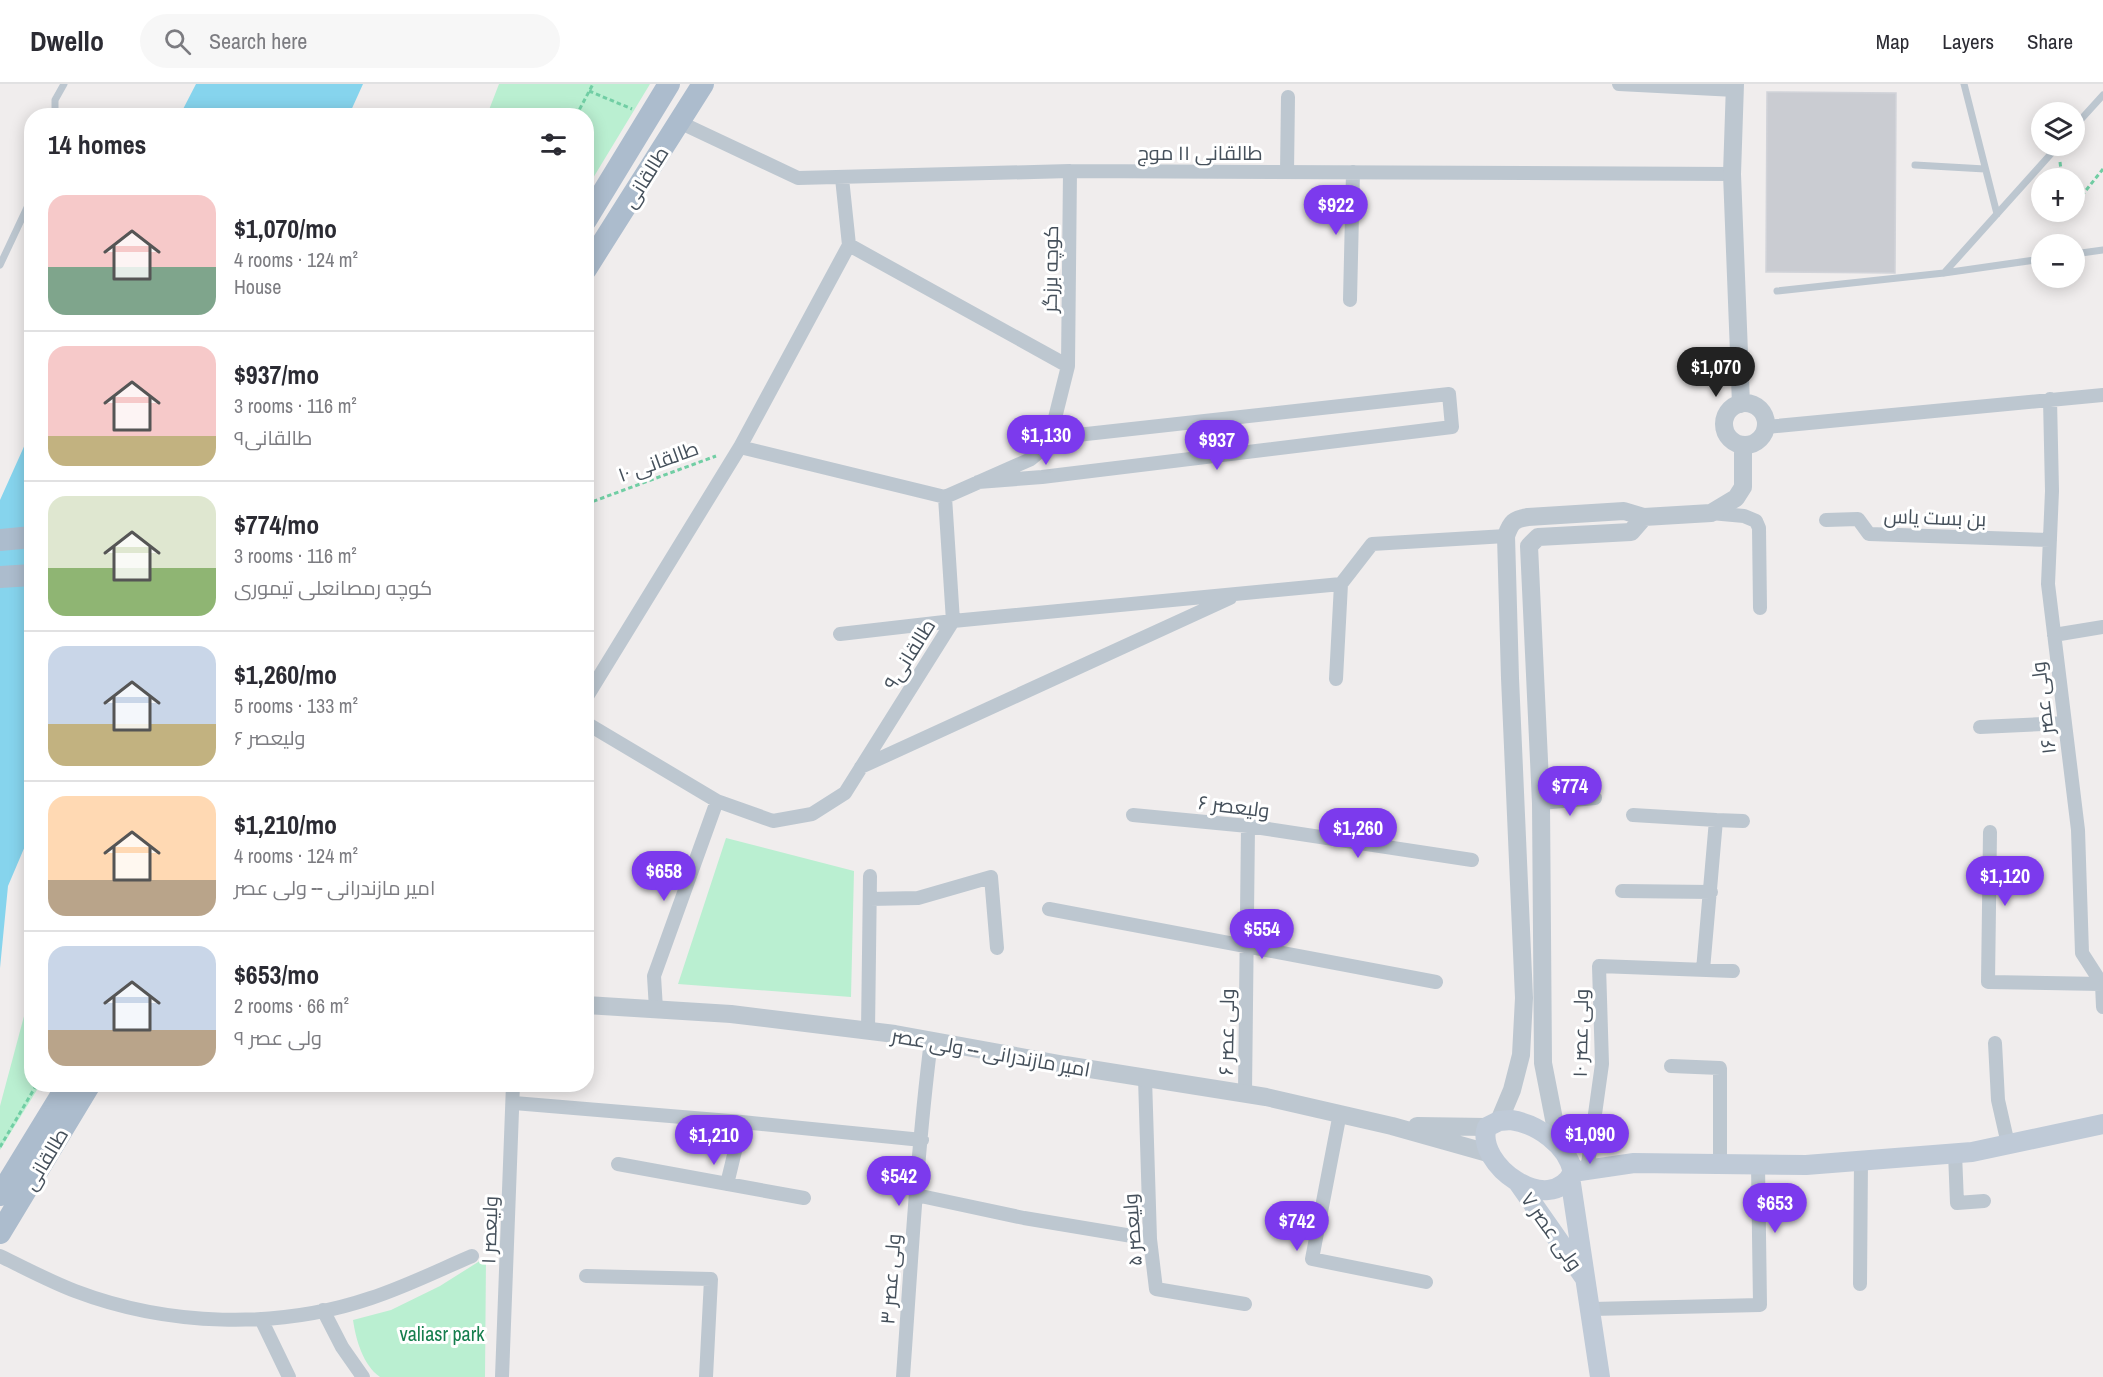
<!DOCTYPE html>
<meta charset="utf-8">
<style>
body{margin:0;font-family:"Archivo Narrow",Cairo,sans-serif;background:#f7f7f7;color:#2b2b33;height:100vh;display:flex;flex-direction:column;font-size:22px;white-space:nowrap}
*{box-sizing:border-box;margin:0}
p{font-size:20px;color:#7c7c81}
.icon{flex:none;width:33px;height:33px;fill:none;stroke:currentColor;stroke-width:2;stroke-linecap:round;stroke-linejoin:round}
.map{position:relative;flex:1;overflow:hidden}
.panel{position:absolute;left:24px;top:24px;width:570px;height:984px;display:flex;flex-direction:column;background:#fff;border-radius:24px;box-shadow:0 3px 15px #0003}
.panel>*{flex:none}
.controls{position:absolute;left:2031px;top:18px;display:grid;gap:12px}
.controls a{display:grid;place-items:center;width:54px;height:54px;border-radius:50%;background:#fff;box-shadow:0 3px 15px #0003;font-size:30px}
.price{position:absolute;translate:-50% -51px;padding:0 14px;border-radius:21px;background:#7c3aed;color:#fff;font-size:20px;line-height:39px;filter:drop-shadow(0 2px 3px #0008)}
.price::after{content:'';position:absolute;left:50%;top:36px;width:18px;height:14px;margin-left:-9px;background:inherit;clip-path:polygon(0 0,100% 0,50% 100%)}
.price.selected{background:#222;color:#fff}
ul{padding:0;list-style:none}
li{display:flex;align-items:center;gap:18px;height:150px;padding:0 24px}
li+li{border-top:2px solid #e1e1e2}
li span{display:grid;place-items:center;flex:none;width:168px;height:120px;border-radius:18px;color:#555}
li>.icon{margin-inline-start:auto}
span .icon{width:72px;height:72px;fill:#fffc;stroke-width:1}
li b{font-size:26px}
h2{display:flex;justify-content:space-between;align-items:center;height:72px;padding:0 24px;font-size:26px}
header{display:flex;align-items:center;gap:36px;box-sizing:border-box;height:84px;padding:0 30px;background:#fff;border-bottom:2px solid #e1e1e2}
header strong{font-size:28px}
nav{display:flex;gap:33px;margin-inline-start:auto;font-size:21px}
.search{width:420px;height:54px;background:#f7f7f7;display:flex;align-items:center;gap:15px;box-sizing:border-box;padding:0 21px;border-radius:33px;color:#7c7c81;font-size:22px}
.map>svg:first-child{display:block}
.green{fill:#baefd1}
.water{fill:#86d4ed}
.building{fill:#caccd2;stroke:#d1d3d9;stroke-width:1.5}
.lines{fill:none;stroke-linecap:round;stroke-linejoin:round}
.path{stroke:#71cea4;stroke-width:3;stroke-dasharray:4.5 3;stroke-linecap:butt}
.service{stroke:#bdc7d0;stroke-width:7}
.minor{stroke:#bdc7d0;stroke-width:14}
.tertiary{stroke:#bdc7d0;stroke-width:18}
.secondary{stroke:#bfcad7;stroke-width:20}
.primary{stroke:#acbccd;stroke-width:22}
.labels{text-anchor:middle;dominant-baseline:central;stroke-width:6;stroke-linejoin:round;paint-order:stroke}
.street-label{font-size:20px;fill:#45505b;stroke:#fff}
.park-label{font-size:20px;fill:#157e4d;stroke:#fff}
</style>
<header>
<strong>Dwello</strong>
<div class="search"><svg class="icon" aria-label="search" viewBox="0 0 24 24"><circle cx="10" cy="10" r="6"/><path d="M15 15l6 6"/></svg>Search here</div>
<nav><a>Map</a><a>Layers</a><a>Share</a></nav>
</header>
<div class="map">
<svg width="2103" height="1293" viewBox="0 0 2103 1293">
<rect width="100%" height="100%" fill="#f0eded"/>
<path class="green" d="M499,0h151l-63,104 -1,-72 -99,-1z
M726,754l128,33 -3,126 -173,-13z
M31,906l1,94 8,1 -40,65v-44z
M486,1173l-1,120h-105c-17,-12 -24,-37 -27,-57l38,-10 49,-24z"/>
<path class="water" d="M196,0h167l-14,31h-169z
M31,347v401l-23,54 -8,82v-468z"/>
<path class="building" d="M1767,8l129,1 -1,180 -129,-1z"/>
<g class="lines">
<path class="path" d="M589,7l43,18
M576,32l17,-32
M2060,78l2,16
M2074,106l9,4 20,-25
M586,420l130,-48
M0,1063l37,-63"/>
<path class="service" d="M1964,0l33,130
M55,32v-16l9,-16
M2074,43l29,-32
M1915,81l70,4
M2074,170l29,-4
M0,181l32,-68
M1944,189l114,-127
M1777,207l167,-18 98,-14"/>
<path class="minor" d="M1619,0l116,6
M679,38l119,56 272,-7 662,3
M1287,88l1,-75
M849,161l219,121
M1350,216l3,-128
M2050,315l2,92 -4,93 30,246 4,123 20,31 1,23
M1766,343l337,-32
M740,363l205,50 86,-38 13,-11 6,-10 18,-72 2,-195
M978,398l64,-5 410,-50 -3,-33 -399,44
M945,413l8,124
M1711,429l33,3 12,5 3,7 1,80
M1826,436l32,-1 11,15 181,6
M840,550l113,-13 388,-37
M2054,551l49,-8
M1336,595l5,-95 31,-40 134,-8
M586,614l154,-251 109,-202 -7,-67
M586,639l131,78 56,20 39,-7 33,-21 108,-172
M1980,643l84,-4
M861,683l369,-169
M1541,719l54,-5
M1133,731l115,11 224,34
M1633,731l83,5 -13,150
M1716,736l27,1
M1990,748l-2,150 114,2
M1622,807l89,1
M870,815l48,-1 73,-21 6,71
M1049,825l387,73
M656,925l-2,-33 63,-175
M868,947l2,-155
M1995,959l3,57 10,44
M1671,982l49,2v96
M1145,994l5,161 6,50 89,15
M1245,1009l3,-267
M514,1019l228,19 180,18
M1340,1029l-28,146 114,23
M1955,1069l2,50 27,-2
M618,1080l186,34
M1587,1087l15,-107 -3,-98 134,5
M727,1100l15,-62
M916,1111l108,23 126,21
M0,1172c25,12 49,25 75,35 92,35 202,39 296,7 34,-11 68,-28 101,-42
M586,1192l125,3 -5,98
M1860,1200l1,-124
M1592,1225l168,-4 -2,-141
M323,1226l19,37 21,30
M261,1235l28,58
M502,1293l11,-293
M903,1293c8,-112 14,-225 28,-336"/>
<path class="tertiary" d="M1735,0l-3,90 9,230
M1724 340a21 21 0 1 1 42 0a21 21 0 1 1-42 0Z
M586,921l145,9 164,20 170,31 201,32 126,29 96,27
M1499,1037l13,-31 9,-35 3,-57 -14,-320 -4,-142c5,-14 8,-17 22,-19l96,-6 20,6 67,-4 25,-15 7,-11v-42
M1417,1042l70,1
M1559,1061l-16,-82 -2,-260 -12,-257 9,-9 93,-5 13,-15"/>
<path class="secondary" d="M1511,1036c26,4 56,24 62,52 -23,47 -99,-8 -86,-45l12,-6z
M1573,1088l61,-9 172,2 166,-13 131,-28
M1570,1093l30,200
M1517,1097l67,96"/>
<path class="primary" d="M586,136l83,-136
M586,185l117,-185
M0,456l32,-3
M0,493l32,-2
M0,1111l68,-111
M0,1149l90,-149"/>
</g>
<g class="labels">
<g class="street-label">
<text x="1200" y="68">طالقانی ۱۱ موج</text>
<text transform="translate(645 93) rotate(-58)">طالقانی</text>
<text transform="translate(1050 185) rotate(-89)">کوچه برزگر</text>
<text transform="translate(658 377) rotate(-20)">طالقانی ۱۰</text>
<text transform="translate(1935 433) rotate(2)">بن بست یاس</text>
<text transform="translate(909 570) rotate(-58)">طالقانی۹</text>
<text transform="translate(2043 624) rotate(-97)">ولی عصر ۱۶</text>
<text transform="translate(1234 722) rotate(7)">ولیعصر ۶</text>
<text transform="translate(1226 948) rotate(-89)">ولی عصر ۶</text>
<text transform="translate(1580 949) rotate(-89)">ولی عصر ۱۰</text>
<text transform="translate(991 968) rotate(10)">امیر مازندرانی -- ولی عصر</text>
<text transform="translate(45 1075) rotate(-59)">طالقانی</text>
<text transform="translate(489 1146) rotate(-88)">ولیعصر ۱</text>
<text transform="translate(1132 1146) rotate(-94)">ولیعصر ۵</text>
<text transform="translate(1552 1147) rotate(55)">ولی عصر ۷</text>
<text transform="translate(890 1195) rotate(-86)">ولی عصر ۳</text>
</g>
<g class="park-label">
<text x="442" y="1249">valiasr park</text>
</g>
</g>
</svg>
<div class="controls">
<a><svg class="icon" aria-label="layers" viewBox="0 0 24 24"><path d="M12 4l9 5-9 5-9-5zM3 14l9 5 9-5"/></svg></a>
<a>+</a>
<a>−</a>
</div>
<b class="price" style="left:1336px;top:152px">$922</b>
<b class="price selected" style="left:1716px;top:314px">$1,070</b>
<b class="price" style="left:1046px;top:382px">$1,130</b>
<b class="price" style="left:1217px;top:387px">$937</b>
<b class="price" style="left:1570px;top:733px">$774</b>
<b class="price" style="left:1358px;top:775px">$1,260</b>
<b class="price" style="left:664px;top:818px">$658</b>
<b class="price" style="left:2005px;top:823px">$1,120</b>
<b class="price" style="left:1262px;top:876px">$554</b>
<b class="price" style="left:1590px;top:1081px">$1,090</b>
<b class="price" style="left:714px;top:1082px">$1,210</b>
<b class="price" style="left:899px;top:1123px">$542</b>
<b class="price" style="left:1775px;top:1150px">$653</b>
<b class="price" style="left:1297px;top:1168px">$742</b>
<section class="panel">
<h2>14 homes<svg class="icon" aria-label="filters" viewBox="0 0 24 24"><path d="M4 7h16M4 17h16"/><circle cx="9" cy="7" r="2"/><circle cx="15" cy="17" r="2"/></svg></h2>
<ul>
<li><span style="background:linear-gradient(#f6c9c9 60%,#7fa58c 0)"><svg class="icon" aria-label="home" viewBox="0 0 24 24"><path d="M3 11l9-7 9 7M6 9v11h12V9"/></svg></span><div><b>$1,070/mo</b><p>4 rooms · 124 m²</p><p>House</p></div></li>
<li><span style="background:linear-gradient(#f6c9c9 75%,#c2b280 0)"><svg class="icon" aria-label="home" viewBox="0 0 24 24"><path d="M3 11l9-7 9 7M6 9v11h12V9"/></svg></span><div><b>$937/mo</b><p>3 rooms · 116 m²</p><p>طالقانی۹</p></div></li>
<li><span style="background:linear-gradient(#dfe7d0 60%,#8fb573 0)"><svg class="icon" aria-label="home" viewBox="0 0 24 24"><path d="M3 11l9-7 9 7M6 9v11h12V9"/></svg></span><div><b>$774/mo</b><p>3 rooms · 116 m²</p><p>کوچه رمصانعلی تیموری</p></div></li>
<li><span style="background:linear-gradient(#c9d6e8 65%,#c2b280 0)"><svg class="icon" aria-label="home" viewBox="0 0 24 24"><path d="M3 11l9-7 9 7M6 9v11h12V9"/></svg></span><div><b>$1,260/mo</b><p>5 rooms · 133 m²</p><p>ولیعصر ۶</p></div></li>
<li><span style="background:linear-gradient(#ffd9b3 70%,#b9a48a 0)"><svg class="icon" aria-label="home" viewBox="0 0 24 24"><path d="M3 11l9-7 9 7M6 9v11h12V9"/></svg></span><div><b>$1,210/mo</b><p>4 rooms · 124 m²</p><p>امیر مازندرانی -- ولی عصر</p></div></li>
<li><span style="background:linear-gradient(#c9d6e8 70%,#b9a48a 0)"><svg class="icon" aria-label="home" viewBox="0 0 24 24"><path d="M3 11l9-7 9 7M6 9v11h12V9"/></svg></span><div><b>$653/mo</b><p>2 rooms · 66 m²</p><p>ولی عصر ۹</p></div></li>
</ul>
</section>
</div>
